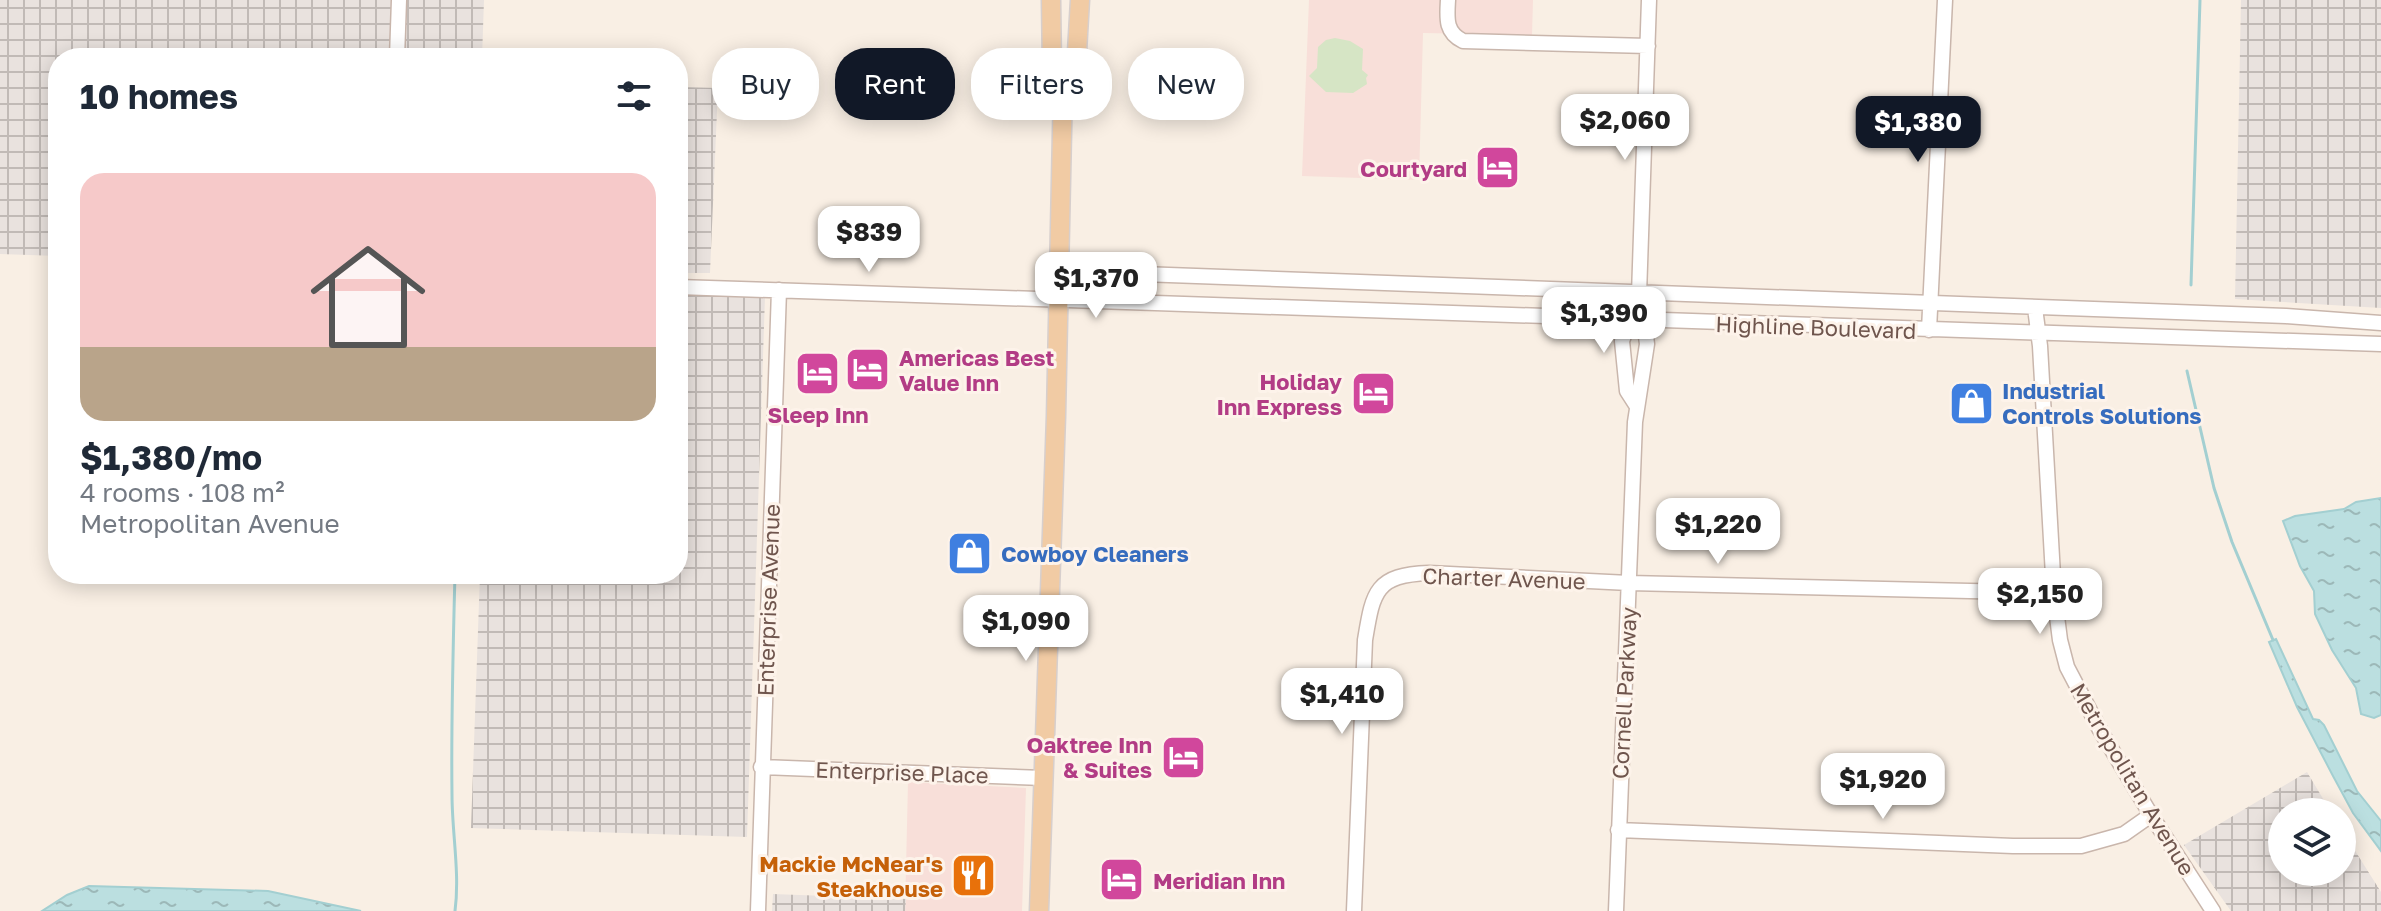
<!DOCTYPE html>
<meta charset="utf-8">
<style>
body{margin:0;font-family:"Golos Text",sans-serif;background:#f6f6f7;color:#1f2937;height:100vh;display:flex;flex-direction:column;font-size:30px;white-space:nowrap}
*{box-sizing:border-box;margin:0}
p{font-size:26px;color:#747a83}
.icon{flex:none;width:44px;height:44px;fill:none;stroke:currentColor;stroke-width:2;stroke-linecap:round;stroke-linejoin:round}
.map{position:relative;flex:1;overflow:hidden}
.sheet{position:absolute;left:48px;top:48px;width:640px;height:536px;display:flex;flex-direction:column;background:#fff;border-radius:32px;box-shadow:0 4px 20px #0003}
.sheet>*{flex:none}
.guide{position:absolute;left:712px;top:48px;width:760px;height:72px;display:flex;gap:16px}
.buttons{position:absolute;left:2268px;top:798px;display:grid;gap:16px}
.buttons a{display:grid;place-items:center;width:88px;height:88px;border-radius:50%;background:#fff;box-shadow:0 4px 20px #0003;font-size:40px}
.price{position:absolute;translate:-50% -68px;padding:0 18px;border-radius:16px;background:#fff;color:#222;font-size:26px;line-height:52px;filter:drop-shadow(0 2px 4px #0008)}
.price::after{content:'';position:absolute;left:50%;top:48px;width:24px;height:18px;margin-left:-12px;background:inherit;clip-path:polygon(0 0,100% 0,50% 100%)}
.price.selected{background:#111827;color:#fff}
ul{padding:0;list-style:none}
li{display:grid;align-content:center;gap:16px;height:424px;padding:0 32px}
li span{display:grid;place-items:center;height:248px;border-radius:24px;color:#555}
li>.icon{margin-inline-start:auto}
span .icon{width:144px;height:144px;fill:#fffc;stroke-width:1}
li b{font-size:34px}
h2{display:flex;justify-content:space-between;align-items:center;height:96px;padding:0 32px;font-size:34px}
.pill{padding:0 28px;border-radius:32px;background:#fff;box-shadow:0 4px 20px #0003;font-size:28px;line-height:72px}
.pill.selected{background:#111827;color:#fff}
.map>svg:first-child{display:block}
.commercial{fill:#f8dfd9}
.industrial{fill:url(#industrial-grid)}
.grass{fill:#d6e5c5}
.water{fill:url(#water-ripples);stroke:#a3cfd1;stroke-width:2}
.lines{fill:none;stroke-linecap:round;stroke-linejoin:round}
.stream{stroke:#a3cfd1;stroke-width:3}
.minor-casing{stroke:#c9b6ac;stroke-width:17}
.major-casing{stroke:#d7cfcd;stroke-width:21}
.minor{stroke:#fff;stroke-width:14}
.major{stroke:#f1cba4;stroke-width:18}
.labels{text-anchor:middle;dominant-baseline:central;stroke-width:6;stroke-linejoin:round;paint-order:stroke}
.hotel-label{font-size:22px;font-weight:bold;fill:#b23c85;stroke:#fdf3ea;text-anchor:end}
.street-label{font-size:22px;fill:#6f554d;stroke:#fdf3ea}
.shop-label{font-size:22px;font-weight:bold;fill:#366cbe;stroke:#fdf3ea;text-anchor:start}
.food-label{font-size:22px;font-weight:bold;fill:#c56008;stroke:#fdf3ea;text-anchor:end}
</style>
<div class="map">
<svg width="2381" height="911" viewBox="0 0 2381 911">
<defs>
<pattern id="industrial-grid" width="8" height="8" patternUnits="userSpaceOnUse" patternTransform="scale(2)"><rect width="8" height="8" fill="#e9e2de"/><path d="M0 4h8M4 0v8" fill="none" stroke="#c1bab6"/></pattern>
<pattern id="water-ripples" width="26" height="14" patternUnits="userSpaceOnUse" patternTransform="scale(2)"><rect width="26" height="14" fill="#bbdfe0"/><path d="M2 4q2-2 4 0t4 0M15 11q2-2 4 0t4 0" fill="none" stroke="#9cb8b8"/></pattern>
</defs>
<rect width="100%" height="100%" fill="#f9efe4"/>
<path class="commercial" d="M1309,0h224l-1,35 -109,-2 -4,147 -117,-4z
M908,782l118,6 -4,123h-117z"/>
<path class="industrial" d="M0,0h484l-2,58h-424v198l-58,-2z
M2241,0h140v308l-146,-9z
M678,87l40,1 -8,185h-32z
M678,293l87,3 -18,541 -276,-9 9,-254h198z
M2307,772l24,40h-49v60h60v-42l39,62v19h-150l-47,-66z
M773,894l133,5 -1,12h-133z"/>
<path class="grass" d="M1335,38l15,3 13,8 -1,21 6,5 -2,3 1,6 -14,9 -27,-1 -17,-16 8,-8 1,-21 8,-7z"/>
<path class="water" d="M2381,498v217l-7,3 -13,-4 -5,-26 -24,-38 -17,-36 -1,-23 -14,-25 -17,-45 12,-5 49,-7 12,-7z
M2276,639l37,80 6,1 5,5 33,66 24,30v30l-28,-38 -20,-37 -36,-69 -28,-65z
M89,886l179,5 93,20h-319l25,-16z"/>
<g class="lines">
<path class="stream" d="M2191,285l9,-285
M2187,371l27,117 18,54 41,98
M455,911c5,-38 -3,-78 -3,-116 -1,-74 1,-147 3,-221"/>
<defs>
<path id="minor" d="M1448,0c-1,18 -3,32 15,41l185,5
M397,58l2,-58
M1059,271l1227,45 95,7
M678,287l1703,57
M2035,308l5,38 14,247 6,47 7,27 33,63 51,85 62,96
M1638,324l11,-324
M1929,330l16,-330
M1636,405l-9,-14 -5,-50 4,-11 5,-4 7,-2
M761,767l282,11
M1618,830l395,16h68l43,-12 27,-19
M758,911l21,-621
M1354,911l11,-271c8,-48 10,-65 64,-67l200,10 425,10
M1616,911l19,-489 12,-78 -2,-15 -7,-5"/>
<path id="major" d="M1063,85l13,-16 4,-69
M1039,911l17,-495 7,-331 -11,-17 -1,-68"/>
</defs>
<use href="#minor" class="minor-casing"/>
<use href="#major" class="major-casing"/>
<use href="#minor" class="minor"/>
<use href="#major" class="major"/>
</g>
<defs>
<symbol id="hotel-square" viewBox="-11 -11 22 22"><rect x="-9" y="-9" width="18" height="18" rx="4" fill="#d1479c" stroke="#fdf3ea"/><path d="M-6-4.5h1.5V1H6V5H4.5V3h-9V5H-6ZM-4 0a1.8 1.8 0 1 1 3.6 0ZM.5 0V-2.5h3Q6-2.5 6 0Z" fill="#fff"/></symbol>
<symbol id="shop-square" viewBox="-11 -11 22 22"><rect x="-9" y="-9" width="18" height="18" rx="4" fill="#3f7fe0" stroke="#fdf3ea"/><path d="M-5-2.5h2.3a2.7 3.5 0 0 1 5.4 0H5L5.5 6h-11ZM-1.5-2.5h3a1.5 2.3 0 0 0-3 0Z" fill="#fff"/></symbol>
<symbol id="restaurant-square" viewBox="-11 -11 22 22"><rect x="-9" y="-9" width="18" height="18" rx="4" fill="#e8710a" stroke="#fdf3ea"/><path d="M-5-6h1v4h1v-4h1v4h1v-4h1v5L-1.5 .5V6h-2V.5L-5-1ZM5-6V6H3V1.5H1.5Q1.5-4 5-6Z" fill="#fff"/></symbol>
</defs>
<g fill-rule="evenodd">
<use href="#hotel-square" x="1472" y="142" width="51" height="51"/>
<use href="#hotel-square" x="842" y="344" width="51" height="51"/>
<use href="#hotel-square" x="792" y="348" width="51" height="51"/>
<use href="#hotel-square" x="1348" y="368" width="51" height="51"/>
<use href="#shop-square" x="1946" y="378" width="51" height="51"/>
<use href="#shop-square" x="944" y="528" width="51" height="51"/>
<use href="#hotel-square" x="1158" y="732" width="51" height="51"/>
<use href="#restaurant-square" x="948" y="850" width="51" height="51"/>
<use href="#hotel-square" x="1096" y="854" width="51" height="51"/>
</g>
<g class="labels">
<g class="hotel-label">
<text x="1467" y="168">Courtyard</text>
<text x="899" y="357" text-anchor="start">Americas Best<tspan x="899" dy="25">Value Inn</tspan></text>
<text x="1342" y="381">Holiday<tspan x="1342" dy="25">Inn Express</tspan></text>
<text x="818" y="414" text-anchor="middle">Sleep Inn</text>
<text x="1152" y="744">Oaktree Inn<tspan x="1152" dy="25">&amp; Suites</tspan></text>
<text x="1153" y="880" text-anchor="start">Meridian Inn</text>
</g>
<g class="street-label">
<text transform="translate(1816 327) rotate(2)">Highline Boulevard</text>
<text transform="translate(1504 578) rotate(2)">Charter Avenue</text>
<text transform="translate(768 600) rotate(-88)">Enterprise Avenue</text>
<text transform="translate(1624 693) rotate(-87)">Cornell Parkway</text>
<text transform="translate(902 772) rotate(2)">Enterprise Place</text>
<text transform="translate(2133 779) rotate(59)">Metropolitan Avenue</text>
</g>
<g class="shop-label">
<text x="2002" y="390">Industrial<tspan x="2002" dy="25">Controls Solutions</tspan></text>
<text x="1001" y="553">Cowboy Cleaners</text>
</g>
<g class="food-label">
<text x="943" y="863">Mackie McNear's<tspan x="943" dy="25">Steakhouse</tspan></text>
</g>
</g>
</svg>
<div class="buttons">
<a><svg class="icon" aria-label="layers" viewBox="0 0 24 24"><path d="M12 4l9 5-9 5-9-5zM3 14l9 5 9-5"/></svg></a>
</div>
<b class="price" style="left:1625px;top:162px">$2,060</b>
<b class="price selected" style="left:1918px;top:164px">$1,380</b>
<b class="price" style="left:869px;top:274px">$839</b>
<b class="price" style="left:1096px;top:320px">$1,370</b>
<b class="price" style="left:1604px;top:355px">$1,390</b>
<b class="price" style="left:1718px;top:566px">$1,220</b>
<b class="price" style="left:2040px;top:636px">$2,150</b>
<b class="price" style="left:1026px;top:663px">$1,090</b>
<b class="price" style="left:1342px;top:736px">$1,410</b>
<b class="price" style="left:1883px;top:821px">$1,920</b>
<div class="guide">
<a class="pill">Buy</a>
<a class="pill selected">Rent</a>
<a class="pill">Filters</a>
<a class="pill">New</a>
</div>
<section class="sheet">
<h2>10 homes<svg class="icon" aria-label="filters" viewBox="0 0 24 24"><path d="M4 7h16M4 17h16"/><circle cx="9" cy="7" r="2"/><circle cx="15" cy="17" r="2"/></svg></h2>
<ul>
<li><span style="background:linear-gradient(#f6c9c9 70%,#b9a48a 0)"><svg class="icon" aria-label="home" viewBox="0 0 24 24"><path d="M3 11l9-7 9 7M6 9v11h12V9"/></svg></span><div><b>$1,380/mo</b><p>4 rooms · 108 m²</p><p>Metropolitan Avenue</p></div></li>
</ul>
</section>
</div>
